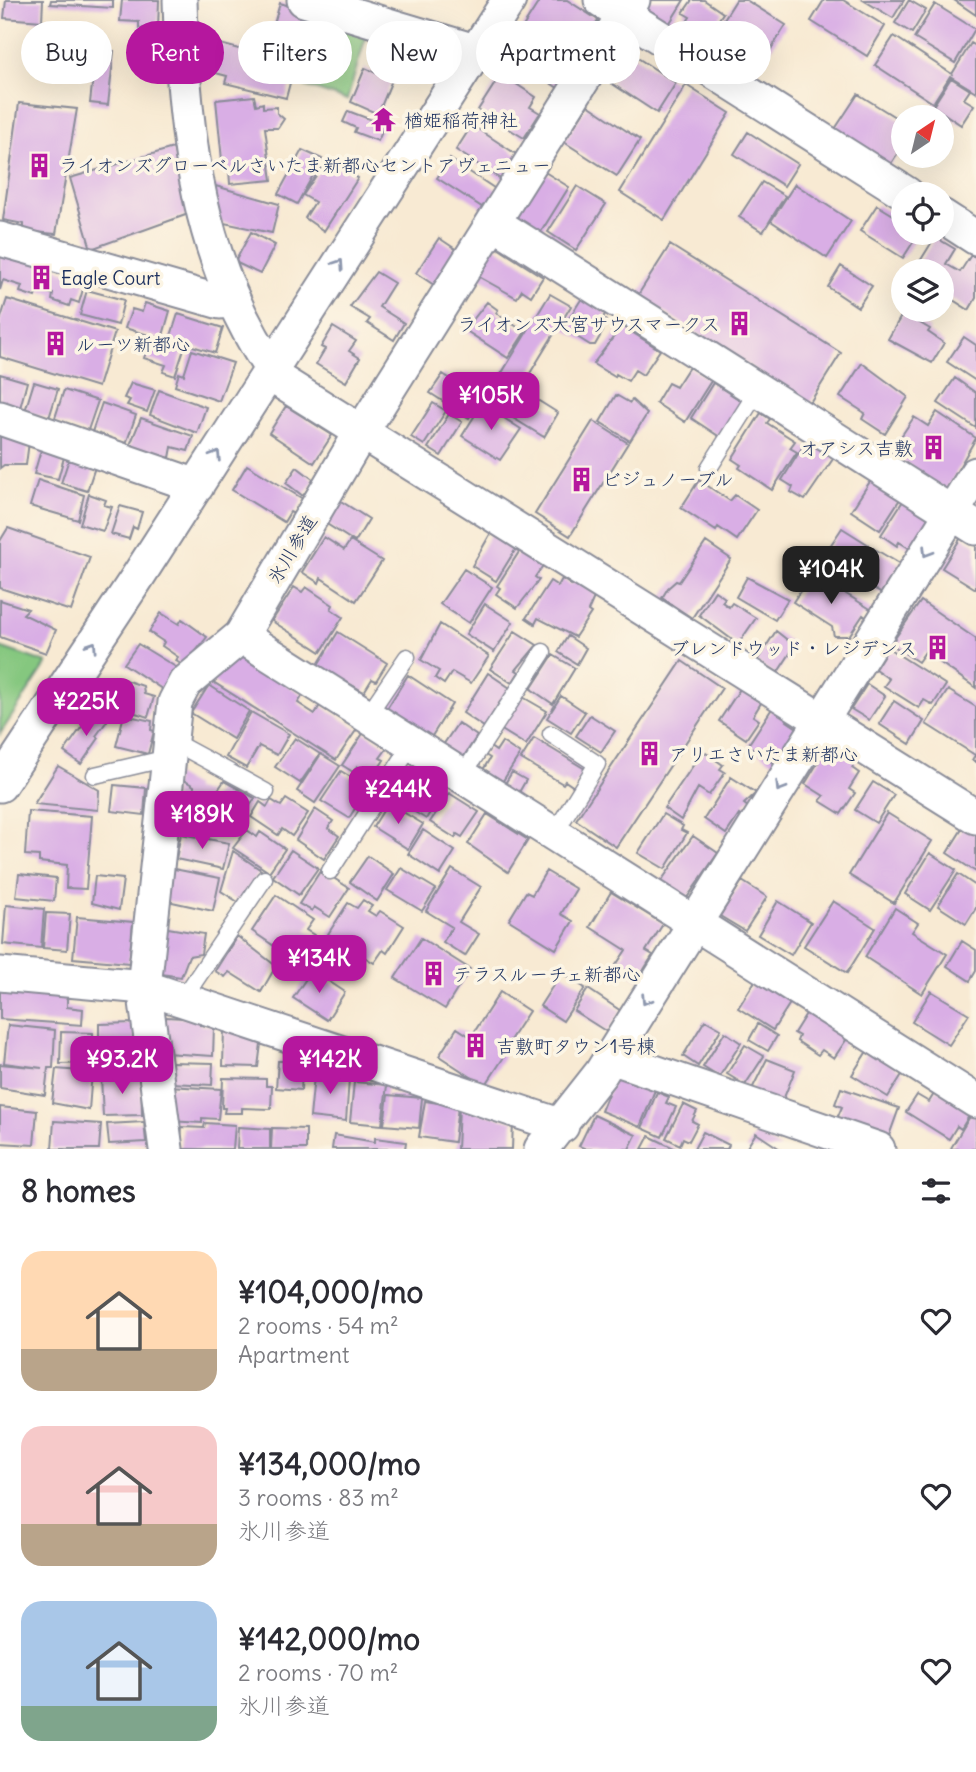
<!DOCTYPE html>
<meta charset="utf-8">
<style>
body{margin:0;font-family:Delius,"Klee One",sans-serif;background:#f7f7f7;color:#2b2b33;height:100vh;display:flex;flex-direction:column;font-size:26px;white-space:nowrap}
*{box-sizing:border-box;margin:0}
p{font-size:23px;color:#7c7c81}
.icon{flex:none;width:38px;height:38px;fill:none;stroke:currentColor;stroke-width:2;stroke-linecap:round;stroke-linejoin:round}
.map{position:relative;height:1149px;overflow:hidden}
.details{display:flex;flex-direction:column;background:#fff;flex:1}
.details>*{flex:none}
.top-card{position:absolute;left:21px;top:21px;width:934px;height:63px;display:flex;gap:14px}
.needle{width:46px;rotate:35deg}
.fabs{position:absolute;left:891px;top:105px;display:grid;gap:14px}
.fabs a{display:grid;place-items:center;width:63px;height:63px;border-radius:50%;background:#fff;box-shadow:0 7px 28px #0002;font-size:35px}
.price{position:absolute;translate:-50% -60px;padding:0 16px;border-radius:14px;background:#b5179e;color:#fff;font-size:23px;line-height:46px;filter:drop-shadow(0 2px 4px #0008)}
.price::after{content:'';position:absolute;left:50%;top:42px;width:21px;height:16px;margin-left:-10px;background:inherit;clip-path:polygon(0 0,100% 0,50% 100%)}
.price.selected{background:#222;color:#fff}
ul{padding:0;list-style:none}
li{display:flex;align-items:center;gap:21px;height:175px;padding:0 21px}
li span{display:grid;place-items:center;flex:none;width:196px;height:140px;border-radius:21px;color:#555}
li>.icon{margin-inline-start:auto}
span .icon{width:84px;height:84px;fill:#fffc;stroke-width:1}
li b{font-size:30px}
h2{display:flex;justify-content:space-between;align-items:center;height:84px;padding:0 21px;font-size:30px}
.tag{padding:0 24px;border-radius:32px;background:#fff;box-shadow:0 7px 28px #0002;font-size:24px;line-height:63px}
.tag.selected{background:#b5179e;color:#fff}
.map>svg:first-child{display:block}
.green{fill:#85c77f;stroke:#507b6e;stroke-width:2}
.building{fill:#d9aee5}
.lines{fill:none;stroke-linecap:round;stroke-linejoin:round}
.lane-casing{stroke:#8a8c98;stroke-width:19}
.street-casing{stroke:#8a8c98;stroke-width:37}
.lane{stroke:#fff;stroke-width:16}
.street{stroke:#fff;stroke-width:33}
.oneway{stroke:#8d97ae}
.labels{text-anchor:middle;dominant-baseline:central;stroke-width:7;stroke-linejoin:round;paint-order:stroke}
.poi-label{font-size:19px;fill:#1b2f5e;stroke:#fcf5e5;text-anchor:start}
.street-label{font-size:19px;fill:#1b2f5e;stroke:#fcf5e5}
</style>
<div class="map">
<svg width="976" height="1149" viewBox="0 0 976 1149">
<rect width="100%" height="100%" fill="#fcf5e5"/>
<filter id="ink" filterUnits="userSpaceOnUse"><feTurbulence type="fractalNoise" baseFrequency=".0143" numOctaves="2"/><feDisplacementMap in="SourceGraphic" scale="14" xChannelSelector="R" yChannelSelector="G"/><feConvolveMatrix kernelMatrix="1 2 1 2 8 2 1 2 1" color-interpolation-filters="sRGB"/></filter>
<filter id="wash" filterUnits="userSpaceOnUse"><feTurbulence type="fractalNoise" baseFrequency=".00686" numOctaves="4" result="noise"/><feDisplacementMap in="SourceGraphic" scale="28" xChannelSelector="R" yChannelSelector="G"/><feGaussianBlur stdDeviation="1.57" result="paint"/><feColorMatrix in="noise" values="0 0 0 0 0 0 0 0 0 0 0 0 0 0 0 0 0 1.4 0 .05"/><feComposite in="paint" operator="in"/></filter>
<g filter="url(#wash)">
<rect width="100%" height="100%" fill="#f8ead3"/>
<path class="green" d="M326,18l42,12 -21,70 -42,-14z
M0,647l47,16 -47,71z"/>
<g id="blocks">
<path class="building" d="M6,0h37l-1,21 -38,-3z
M51,0h62v8l-63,-4z
M122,0h37l-1,29 -19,-1v-6l-19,-1z
M540,0h27l31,20 -24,38 -20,-13 -5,8 -30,-20z
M648,0h36l-18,29 -15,-10 4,-5 -11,-7z
M692,0h12l19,13 -23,35 -21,-14 11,-17 -7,-4z
M736,0h10l40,25 -31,50 -48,-29z
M824,0h19l42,26 -18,30 -56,-35z
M863,0h41l-11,18z
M909,0l17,10 -14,23 -17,-10z
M954,0h22v15z
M280,3l45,14 -6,18 -10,-3 -6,23 -35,-10z
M935,4l40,25 -20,34 -41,-25z
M518,35l31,20 -14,22 -31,-21z
M894,36l58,38 19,-31 5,3v46l-26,-16 -17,27 -58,-38z
M209,41l86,23 -9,34 -61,-15 2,-7 -19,-5z
M96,49l18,2 -6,54 -18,-2z
M556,52l20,13 -15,25 -21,-14z
M630,53l46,30 -19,30 -46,-30z
M365,68l27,12 -14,34 -27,-12z
M501,74l35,23 -6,10 10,6 -16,25 -46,-28z
M951,78l19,12 -6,9 10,6 -13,20 -28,-19z
M686,85l44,28 -66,107 -44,-28z
M858,94l45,28v23l-15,23 -53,-39z
M254,96l2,9 7,-2v5l14,-1v6l7,6 -6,9h-13l7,52 -42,4 -1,-15 -6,1 -7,-70z
M19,103l58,6 -21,125 -32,-3v-7l-21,-4z
M588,105l52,35 -23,36 -53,-34z
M348,111l37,14 -7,16 -24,-9 2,-4 -13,-6z
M472,125l47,31 -17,24 -46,-30z
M748,132l50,32 -14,22 -50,-32z
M173,148l18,65 -100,36 -21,-71z
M302,150l20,9 -25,45 -19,-10z
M328,158l30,20 -34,53 -19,-13 10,-16 -12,-7z
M450,159l47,31 -12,19 -48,-31z
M540,169l29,18 -35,56 -29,-19z
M762,182l23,14 -22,36 -24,-15z
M795,184l56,37 -24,37 -56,-37z
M212,185l67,19 -7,29 -53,-11z
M577,186l29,18 -30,46 -28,-18z
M877,205l26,16v12h16l-16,25 -43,-27z
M251,232l24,13 -15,29 -25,-12z
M935,237l20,12 -9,15 14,8 11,-17 5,3v40l-7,12 -27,-17v-22h-28z
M439,238l21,14 -23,35 -21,-14z
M493,245l50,32 -12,19 -9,-6 -5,8 -43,-24z
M670,245l171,108 -32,51 -171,-109z
M0,248l86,31 -7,24 -8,-3 -2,6 -17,-6 1,-6 -16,-4 -2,7 -15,-5 2,-6 -19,-6 -3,10z
M841,266l31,20 -14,21 -30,-20z
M376,272l18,11 -15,24 25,16 -10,17 -27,-17 3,-4 -20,-12z
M87,290l37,10 -6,25 -38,-10z
M550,294l21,12 -64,105 -21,-12z
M582,298l24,14 -3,6 3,2 -6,9 3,2 -8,14h-5l-27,-17z
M7,299l108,33 -17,55 -98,-30v-36z
M487,302l11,8 -2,3 29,19 -17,26 -43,-28z
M145,303l25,8 -8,28 -37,-11 7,-19 10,3z
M903,313l27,16 -2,3 16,11 -12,20 -44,-24z
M178,314l45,14 -8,25 -45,-14z
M622,326l38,24 -17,25 -8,-5 -7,11 -12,-7 -1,3 -22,-13z
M333,327l23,14 -7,10 11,7 -14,24 -30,-18 9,-15 -4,-2z
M964,337l12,8v36l-29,-19z
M151,338l33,11 -9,27 -12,-4 3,-7 -22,-7z
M192,350l41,13 -14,38 -44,-15 4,-13 5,2z
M862,363l46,34 -23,37 -23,-15 3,-6 -25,-16z
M689,367l22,14 -26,41 -29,-19 12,-20 8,4z
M0,374l27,8 -7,26 -20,-6z
M443,374l38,25 -12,19 -39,-25z
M955,378l21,15v35l-38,-25z
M34,382l24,7 -9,29 -24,-7z
M131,383l24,7 -8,22 -20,-7 3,-5 -6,-2z
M713,383l30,19 -23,35 -29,-19z
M64,390l34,11 -11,32 -33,-12z
M159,390l47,17 -9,26 -47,-18z
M523,391l35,22 -14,24 -36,-22z
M616,395l14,8 2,-3 15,14 -17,27 -30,-19z
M102,403l34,12 -10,29 -34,-12z
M433,403l13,8 -22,34 -13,-8z
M482,404l39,25 -21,31 -38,-24z
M286,406l46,29 -18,28 -45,-30z
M937,412l39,26 -30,52 -56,-37 24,-36 14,9z
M761,413l9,6 -3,4 28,18 -5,7 7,4 -25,38 -33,-22 2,-3 -9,-6z
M449,414l13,8 -21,34 -13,-8z
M141,418l52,18 -5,15 -16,-4 -2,11 -10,-3 -2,5 -30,-10z
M593,421l35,22 -58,93 -35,-22z
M0,424l30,10 -4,31h-22l-4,3z
M43,443l23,7 -8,29 -24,-5z
M813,443l22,13 -30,44 -14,-8 2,-5 -11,-7 21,-34 6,3z
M73,447l22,20 -8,24 -26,-8z
M247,465l56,34 -9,15 -4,-2 -6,10 -52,-32z
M297,467l17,13 -11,16 -17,-13z
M38,480l46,15 -6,25 -48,-14z
M699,480l31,21 5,-6 22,15 -20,30 -19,-13 -2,4 -35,-23z
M871,480l29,19 -20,31 -29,-19z
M89,494l17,6 -2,5 8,2 -9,24 -23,-7z
M336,498l33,21 -14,23 -33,-21z
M903,501l28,19 -19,30 -13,-8 -2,4 -16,-11z
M120,506l22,6 -5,17 -4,-2 -4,12 -18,-5z
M8,528l82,29 -19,54 -71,-23v-47z
M842,528l27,17 -25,40 -28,-18z
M492,531l25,16 -21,34 -24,-15z
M962,536l14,9v44l-34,-21z
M324,537l20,13 6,-9 32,20 -26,40 -35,-23 -2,5 -17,-11z
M706,542l25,17 -39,59 -30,-20 6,-10 8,-7 3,1z
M873,548l27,16 -18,30 -29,-18z
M521,549l23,15 -9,13 4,3 -22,28 -21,-14 4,-6 -3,-2z
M464,569l28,18 -23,36 -29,-19z
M812,573l60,37 -5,8 -4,-3 -14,21h-15l-2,-9 -39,-25z
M747,577l41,22 -13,21 -39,-23z
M562,579l9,6 4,-5 21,13 -8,18 3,2 -16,24 -37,-19 -3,6 -9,-6 24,-37 8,5z
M294,587l8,5 4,-5 27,18 -2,4 12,8 -22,35 -49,-31z
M715,591l10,7 -3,4 7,5 3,-4 24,15 -18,26 -39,-29z
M0,600l28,9 -5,5 33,16 -10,23 -46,-16z
M921,601l55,38v49l-51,-36 -7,10 -27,-18z
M485,604l28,18 -19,30 -28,-18z
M161,613l18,11 3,-5 25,18 -23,29 -8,-5 2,-4 -16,-11 2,-4 -15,-10z
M440,624l49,32 -18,27 -19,-11 -8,12 -9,-6 4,-7 -18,-11z
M515,631l22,14 -21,25 3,2 -7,11 -22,-14z
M776,631l19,15 -19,29 -20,-13z
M338,632l49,31 -11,18 -4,-2 -8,13 -19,-11 -3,4 -26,-17z
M568,636l18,12 -9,16 -19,-12z
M138,644l41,25 -14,22 -41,-27z
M888,648l58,37 -13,20 -9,-5 -5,8 -35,-22 5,-7 -14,-10z
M235,652l68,43 -5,8 17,11 5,-9 37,24 -21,31 -129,-82z
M553,655l22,13 -22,36 -22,-15z
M682,661l40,27 -106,159 -40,-27z
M488,673l25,17 -9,15 -4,-3 -16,25 -21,-14z
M408,675l44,29 -25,40 -41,-34z
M116,677l27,9 1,8 10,3 -6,20 -41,-13z
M867,684l18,12 -16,24 -18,-11z
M209,685l40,26 -16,28 -42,-26z
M740,689l21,14 -8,13 6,4 -13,19 -27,-18z
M948,690l28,17v55l-4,-2 3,-5 -49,-31z
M521,696l26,15 -21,34 -26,-16z
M561,696l24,16 -14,21 -24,-15z
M894,701l30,20 -14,23 -31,-20z
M773,707l17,10 -3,4 13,9 -23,35 -29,-20z
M93,711l14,10 -11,15 3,2 -18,26 -17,-12z
M251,712l38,22 -12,21 -18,-9 -13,22 -20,-11z
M124,715l28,6 -1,9 3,1 -6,23 -32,-8z
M590,715l25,16 -14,21 -25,-16z
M458,723l19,13 -19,29 -19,-14z
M364,732l24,15 -8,11 4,2 -11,17 -16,-11 -4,6 -11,-7z
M295,738l25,16 -20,29 -25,-16z
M534,738l51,31 -11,18 -9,-6 -2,3 -42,-25z
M502,742l18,12 -21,33 -19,-12 10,-17 -5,-3 5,-8 6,4z
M838,748l19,12 -5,8 7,5 -10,16 6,4 -14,21 -21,-13 4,-5 -19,-12 20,-33 8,5z
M703,751l20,14 -3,4 5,3 -16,23 -11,-7 -17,32 -17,-12z
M321,754l19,12 -25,37 -18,-12z
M58,766l41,24 -1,20 -64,-6z
M411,768l35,19 -20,32 -34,-21z
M341,771l27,17 -19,30 -28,-17z
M512,772l14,8 -12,21 -14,-9z
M175,775l19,11v4l13,2 -3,31 -32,-3z
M731,777l25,16 -12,11 5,4 -6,10 -4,-3 -13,19 -22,-15z
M224,781l31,17 -22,33 -24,-16 4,-5 -6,-4z
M873,782l21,13 -18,28 -21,-13z
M114,785l32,3 -2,27 -33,-4z
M449,793l30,19 -17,25 -5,-3 -2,4 -25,-16z
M286,799l22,14 -16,23 -10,-7 -4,6 -27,-18 9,-15 7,5 4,-7 10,6z
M388,803l35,21 -15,25 -35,-22z
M315,809l18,12 -5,7 11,8 -15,23 -28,-19z
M28,811l64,5 -6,73 -20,-1 1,-23 -28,-3v-6l-14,-1z
M887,813l45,28 -38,62 -45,-28z
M487,814l41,26 -20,32 -40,-28z
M663,814l20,12 -2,4 6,3 -22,36 -27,-16z
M964,826l12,8v38l-29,-19z
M247,830l10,7 3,-5 25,17 -16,23 -36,-24z
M423,830l32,21 -15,24 -32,-21z
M181,834l48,9 -6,26 -47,-10z
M693,836l25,17 -34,49 -25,-18z
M291,850l27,18 -19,27 -26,-18z
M233,851l28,19 -23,32 -17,-11z
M930,853l26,17 -26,40 -25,-16z
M368,856l26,18 -17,27 -27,-19z
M169,868l51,10 -7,33 -50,-11z
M401,868l35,21 -14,22 -35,-21z
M452,869l29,18 -22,35 20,12 -14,22 -22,-14 9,-15 -26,-16z
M321,870l28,18 -19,29 -16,-10 -2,4 -13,-7z
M546,871l30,18 -15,25 12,7 -17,28 -47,-29 17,-28 6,3z
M19,874l37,4 -2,23 -38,-4z
M958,874l18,12v22l-10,16 -28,-18z
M95,876l28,3 -4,31 -27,-7z
M742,881l25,16 -22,34 -25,-15z
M611,892l52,32 -17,27 7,4 -15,24 -22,-14 10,-15 -36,-23z
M276,895l37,25 -7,10 8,5 -11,17 -8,-5 -6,9 -37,-25z
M363,900l9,6 -4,5 8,5 4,-5 24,15 -17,27 -4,-3 -9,13 -46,-29 20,-31 9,5z
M778,901l33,21 -20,33 -33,-20z
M833,901l42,27 -28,45 -43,-27z
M6,905l38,4 -3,39 -38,-4z
M895,908l23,15 -6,9 35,22 -25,40 -57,-37z
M46,913l24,1 -3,36 -24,-2z
M77,917l56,5 -4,41 -56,-5z
M162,927l42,7 -3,20 -12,2 -8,21 -26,-4z
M237,936l39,30 -15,26 -32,-20 -4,5 -10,-6z
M421,938l49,31 -25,40 -50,-31z
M962,941l14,9v21l-6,10 -23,-15z
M312,970l33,22 -18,28 -34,-22z
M561,973l24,15 -22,33 -23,-15z
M757,978l35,22 -19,30 -35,-22z
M0,988l67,6v13l16,2 -1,16 -82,-6z
M588,989l33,22 -14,21 -33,-21z
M931,991l38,23 -20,31 -37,-23z
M500,992l29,19 -28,43 3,3 -19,29 -46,-30 18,-28 14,9z
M807,1012l41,25 -14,21 -12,-8 -4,5 -21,-14 2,-5 -5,-3z
M166,1017l34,2v6l14,1 -1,30 -48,-3z
M705,1020l16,9 -23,37 -15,-10z
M135,1023l1,41h-37v-40z
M758,1024l19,12 -9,15 -19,-11z
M8,1025l47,5 -2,38h-5l-3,27 -45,-7v-24l42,4 -38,-5z
M224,1028l38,8 -4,31 -35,-1z
M61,1032l32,1v30l-33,1z
M725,1032l16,11 -22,34 -16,-10z
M745,1045l19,11 -19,29 -18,-11z
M869,1048l34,25 -15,24 -36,-22z
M285,1052l18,1 -2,37 -25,-2 2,-27h6z
M767,1059l28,11 -14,35 -31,-12z
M171,1062l42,1 -1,22 -41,-2z
M327,1066l10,1 -1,11 13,1 -3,42 -36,-4 4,-41h12z
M56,1069l36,3 -3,38 -37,-7z
M618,1069l39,16 -17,42 -39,-16z
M141,1076l1,39 -39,1 -2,-39z
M223,1078l43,1v7h6l-1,23 -29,-1v5h-18l1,-5h-3z
M354,1082l33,3 -5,40 -32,-3z
M167,1086l54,3 -3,30 -16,-1v5l-32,-2z
M841,1088l58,20 -13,36 -51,-21 7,-16 -7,-3z
M937,1089l35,22 -11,18 -4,-3 -8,13 -43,-27 11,-17 12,7z
M657,1092l12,5 -3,6 10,4 -14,30 -20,-9z
M388,1095l34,3 -3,30 -35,-3z
M425,1101l33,5 -4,36 -35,-5z
M683,1104l14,7 -5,10 6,3 -9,17 -6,-3 -3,7 -14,-7z
M0,1107l37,4 -3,34 -34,-2z
M459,1108l54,13 -1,28h-55z
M972,1113l4,3v33h-23l-2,-1z
M594,1115l42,20 -7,14h-43l-7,-3z
M54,1121l47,3 -2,25h-47z
M144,1122l2,20 -37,2 -2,-20z
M205,1123l30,2 -2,24h-53l2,-22 22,1z
M238,1127l32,2v20h-33z
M272,1128l34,1v20h-35z
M703,1132l26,13 -2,4h-33z
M756,1133l24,16h-34z
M334,1135l41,7v-4l31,4 -1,7h-73z
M649,1136l27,13h-34z"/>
</g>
</g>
<g filter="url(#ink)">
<use href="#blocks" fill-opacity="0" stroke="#8a8c98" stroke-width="2"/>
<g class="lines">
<defs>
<path id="lane" d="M709,468l49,-78
M367,716l40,-59
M551,734l46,30 -43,70
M170,740l96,52
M95,775l73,-17
M462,776l81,-124
M330,871l82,-127
M182,1000l82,-121"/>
<path id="street" d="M180,0c3,135 18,268 100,381l696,436
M304,0l171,51
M601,0l306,194
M942,216l34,22
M494,223l482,305
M0,239l220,63 11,-6
M0,418l197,68
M241,636l735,465
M0,785l135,-204 374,-581
M0,974l144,13 418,139
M611,1057l267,92
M166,1149l-22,-162 31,-285 10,-19 56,-47 121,-205 271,-431
M541,1149l60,-76 375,-599"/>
</defs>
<use href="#lane" class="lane-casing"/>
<use href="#street" class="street-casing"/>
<use href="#lane" class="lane"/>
<use href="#street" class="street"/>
</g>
<defs><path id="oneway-chevron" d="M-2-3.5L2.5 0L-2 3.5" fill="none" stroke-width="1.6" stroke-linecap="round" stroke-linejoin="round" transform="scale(1.75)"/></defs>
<g class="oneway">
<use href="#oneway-chevron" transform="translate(339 264) rotate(-56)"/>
<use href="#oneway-chevron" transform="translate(216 455) rotate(-58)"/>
<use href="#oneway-chevron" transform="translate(927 552) rotate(122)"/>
<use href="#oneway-chevron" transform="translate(92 646) rotate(-56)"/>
<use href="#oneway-chevron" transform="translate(780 787) rotate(122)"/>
<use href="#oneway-chevron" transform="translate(646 1000) rotate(122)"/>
</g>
</g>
<defs>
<symbol id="temple-bare" viewBox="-9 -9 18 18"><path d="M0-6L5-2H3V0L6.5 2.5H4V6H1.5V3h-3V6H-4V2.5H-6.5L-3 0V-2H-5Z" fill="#b5179e" stroke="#fcf5e5" stroke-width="2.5" paint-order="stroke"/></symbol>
<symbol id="building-bare" viewBox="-9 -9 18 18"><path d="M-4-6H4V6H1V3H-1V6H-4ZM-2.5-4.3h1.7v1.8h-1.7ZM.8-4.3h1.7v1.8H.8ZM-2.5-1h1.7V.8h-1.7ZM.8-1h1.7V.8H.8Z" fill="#b5179e" stroke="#fcf5e5" stroke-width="2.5" paint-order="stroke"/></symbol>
</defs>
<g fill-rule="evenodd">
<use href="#temple-bare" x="366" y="102" width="35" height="35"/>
<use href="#building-bare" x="22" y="148" width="35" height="35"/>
<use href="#building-bare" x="24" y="260" width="35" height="35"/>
<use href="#building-bare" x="722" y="306" width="35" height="35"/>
<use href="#building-bare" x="38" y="326" width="35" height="35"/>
<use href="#building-bare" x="916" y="430" width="35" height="35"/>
<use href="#building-bare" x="564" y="462" width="35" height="35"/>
<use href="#building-bare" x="920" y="630" width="35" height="35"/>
<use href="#building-bare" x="632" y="736" width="35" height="35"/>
<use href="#building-bare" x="416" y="956" width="35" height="35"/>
<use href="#building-bare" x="458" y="1028" width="35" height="35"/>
</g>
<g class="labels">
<g class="poi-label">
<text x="404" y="120">楢姫稲荷神社</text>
<text x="59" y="165">ライオンズグローベルさいたま新都心セントアヴェニュー</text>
<text x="61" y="278">Eagle Court</text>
<text x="720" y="324" text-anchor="end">ライオンズ大宮サウスマークス</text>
<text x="76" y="344">ルーツ新都心</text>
<text x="913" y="448" text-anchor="end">オアシス吉敷</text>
<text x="602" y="479">ビジュノーブル</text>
<text x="917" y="648" text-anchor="end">ブレンドウッド・レジデンス</text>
<text x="669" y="754">アリエさいたま新都心</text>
<text x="453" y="974">テラスルーチェ新都心</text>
<text x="496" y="1046">吉敷町タウン1号棟</text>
</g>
<g class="street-label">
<text transform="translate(292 549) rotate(-59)">氷川参道</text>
</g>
</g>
</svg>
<div class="fabs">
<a><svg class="needle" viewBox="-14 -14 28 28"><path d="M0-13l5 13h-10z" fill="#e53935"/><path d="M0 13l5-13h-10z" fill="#7c7c81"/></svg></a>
<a><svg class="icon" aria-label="locate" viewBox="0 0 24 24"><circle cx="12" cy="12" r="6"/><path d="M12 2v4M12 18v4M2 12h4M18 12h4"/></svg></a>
<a><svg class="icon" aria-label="layers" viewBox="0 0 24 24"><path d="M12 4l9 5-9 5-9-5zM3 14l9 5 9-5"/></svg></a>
</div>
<b class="price" style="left:491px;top:432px">¥105K</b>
<b class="price selected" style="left:831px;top:606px">¥104K</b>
<b class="price" style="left:86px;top:738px">¥225K</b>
<b class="price" style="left:398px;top:826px">¥244K</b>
<b class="price" style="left:202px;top:851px">¥189K</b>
<b class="price" style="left:319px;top:995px">¥134K</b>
<b class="price" style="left:122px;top:1096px">¥93.2K</b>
<b class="price" style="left:330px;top:1096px">¥142K</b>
<div class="top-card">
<a class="tag">Buy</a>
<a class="tag selected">Rent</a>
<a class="tag">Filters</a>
<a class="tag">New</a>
<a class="tag">Apartment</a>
<a class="tag">House</a>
</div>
</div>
<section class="details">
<h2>8 homes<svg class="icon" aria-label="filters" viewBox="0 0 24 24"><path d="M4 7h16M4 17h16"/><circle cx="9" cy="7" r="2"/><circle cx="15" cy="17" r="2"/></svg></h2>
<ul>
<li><span style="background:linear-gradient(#ffd9b3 70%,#b9a48a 0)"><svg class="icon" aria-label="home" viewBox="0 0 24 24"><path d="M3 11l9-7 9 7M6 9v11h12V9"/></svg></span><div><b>¥104,000/mo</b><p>2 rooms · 54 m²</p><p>Apartment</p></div><svg class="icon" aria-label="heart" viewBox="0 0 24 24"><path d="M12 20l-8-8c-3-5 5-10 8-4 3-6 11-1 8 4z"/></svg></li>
<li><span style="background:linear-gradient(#f6c9c9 70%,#b9a48a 0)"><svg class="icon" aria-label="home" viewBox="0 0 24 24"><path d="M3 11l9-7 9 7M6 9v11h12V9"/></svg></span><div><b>¥134,000/mo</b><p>3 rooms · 83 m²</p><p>氷川参道</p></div><svg class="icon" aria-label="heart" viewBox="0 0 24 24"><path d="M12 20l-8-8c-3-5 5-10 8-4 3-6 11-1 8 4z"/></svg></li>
<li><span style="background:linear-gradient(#a9c7e8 75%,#7fa58c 0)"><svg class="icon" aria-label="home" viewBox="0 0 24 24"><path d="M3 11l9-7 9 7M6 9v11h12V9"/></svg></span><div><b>¥142,000/mo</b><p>2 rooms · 70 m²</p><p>氷川参道</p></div><svg class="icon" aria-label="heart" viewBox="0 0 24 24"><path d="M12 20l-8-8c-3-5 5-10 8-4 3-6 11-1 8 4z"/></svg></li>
</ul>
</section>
